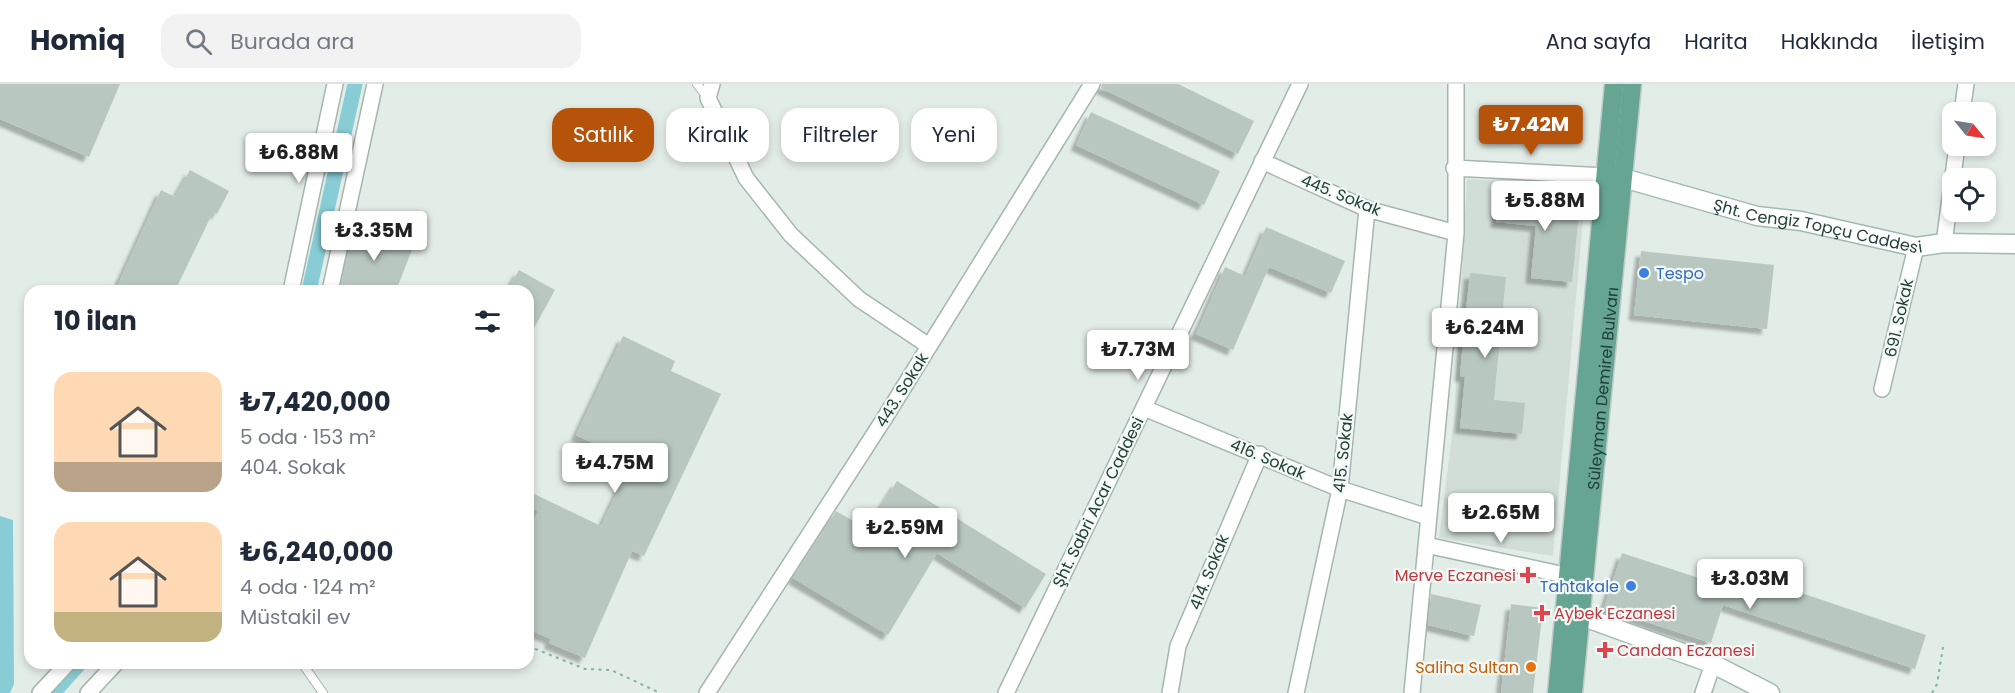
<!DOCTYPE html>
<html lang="tr">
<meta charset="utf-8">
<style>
body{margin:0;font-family:Poppins,sans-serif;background:#f2f2f3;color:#1f2937;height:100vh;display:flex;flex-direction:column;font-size:22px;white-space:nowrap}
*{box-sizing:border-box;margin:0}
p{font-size:20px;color:#747a83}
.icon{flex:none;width:33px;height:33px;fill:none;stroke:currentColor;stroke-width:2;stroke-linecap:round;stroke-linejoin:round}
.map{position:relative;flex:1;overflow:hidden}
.side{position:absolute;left:24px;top:201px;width:510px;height:384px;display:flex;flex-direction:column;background:#fff;border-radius:18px;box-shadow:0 3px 9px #0003}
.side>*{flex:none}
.banner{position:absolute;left:552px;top:24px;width:570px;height:54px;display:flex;gap:12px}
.needle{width:39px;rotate:120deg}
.buttons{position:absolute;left:1942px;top:18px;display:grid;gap:12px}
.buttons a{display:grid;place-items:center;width:54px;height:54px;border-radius:12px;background:#fff;box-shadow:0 3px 9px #0003;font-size:30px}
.price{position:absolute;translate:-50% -51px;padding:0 14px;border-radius:6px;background:#fff;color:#222;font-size:20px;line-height:39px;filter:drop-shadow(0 2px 3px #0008)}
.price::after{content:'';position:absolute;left:50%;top:36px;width:18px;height:14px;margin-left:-9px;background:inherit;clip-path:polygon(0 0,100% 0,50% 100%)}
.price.current{background:#b45309;color:#fff}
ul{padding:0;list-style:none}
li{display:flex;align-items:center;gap:18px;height:150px;padding:0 30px}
li span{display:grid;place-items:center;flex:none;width:168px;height:120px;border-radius:18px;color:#555}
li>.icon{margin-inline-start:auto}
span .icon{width:72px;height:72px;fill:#fffc;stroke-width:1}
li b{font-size:26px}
h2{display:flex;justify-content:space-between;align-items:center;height:72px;padding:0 30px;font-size:26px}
.tag{padding:0 21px;border-radius:18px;background:#fff;box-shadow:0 3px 9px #0003;font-size:21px;line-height:54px}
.tag.current{background:#b45309;color:#fff}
header{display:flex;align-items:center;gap:36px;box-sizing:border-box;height:84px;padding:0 30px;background:#fff;border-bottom:2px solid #e0e1e3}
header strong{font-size:28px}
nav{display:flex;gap:33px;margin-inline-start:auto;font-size:21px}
.search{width:420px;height:54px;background:#f2f2f3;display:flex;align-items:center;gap:15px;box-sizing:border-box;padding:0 21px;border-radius:18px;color:#747a83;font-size:22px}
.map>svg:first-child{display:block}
.built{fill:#d1ddd7}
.water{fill:#88ccd5}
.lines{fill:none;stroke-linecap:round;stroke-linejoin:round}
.canal{stroke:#88ccd5;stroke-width:15}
.building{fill:#b8c8c1;filter:url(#shadow)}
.lane-casing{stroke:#a5b6af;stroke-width:10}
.street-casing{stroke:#a5b6af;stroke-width:18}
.secondary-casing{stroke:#a0bab0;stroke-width:21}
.primary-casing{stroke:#c1cac7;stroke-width:21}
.path{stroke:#81b2a1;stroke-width:2;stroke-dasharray:3 4.5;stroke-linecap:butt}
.lane{stroke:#fff;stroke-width:8}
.street{stroke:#fff;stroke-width:15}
.secondary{stroke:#fff;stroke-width:18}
.primary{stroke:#65a592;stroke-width:18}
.shop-dot{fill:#3f7fe0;stroke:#f3f9f6;stroke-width:2}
.health-dot{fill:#e0444e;stroke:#f3f9f6;stroke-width:2}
.food-dot{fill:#e8710a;stroke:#f3f9f6;stroke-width:2}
.labels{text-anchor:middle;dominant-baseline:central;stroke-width:4.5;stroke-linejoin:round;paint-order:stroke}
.street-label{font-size:16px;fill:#214036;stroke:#f3f9f6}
.shop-label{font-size:16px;fill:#366cbe;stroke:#f3f9f6;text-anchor:start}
.health-label{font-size:16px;fill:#be3a42;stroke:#f3f9f6;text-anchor:start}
.food-label{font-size:16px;fill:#c56008;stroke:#f3f9f6;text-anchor:end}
</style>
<header>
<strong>Homiq</strong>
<div class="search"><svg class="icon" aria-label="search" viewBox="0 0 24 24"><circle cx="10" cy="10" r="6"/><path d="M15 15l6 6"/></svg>Burada ara</div>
<nav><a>Ana sayfa</a><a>Harita</a><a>Hakkında</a><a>İletişim</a></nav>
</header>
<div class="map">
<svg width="2015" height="609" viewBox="0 0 2015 609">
<defs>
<filter id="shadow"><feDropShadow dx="-5.5" dy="5.5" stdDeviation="1.5" flood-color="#0004"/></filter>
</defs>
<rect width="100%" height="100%" fill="#e3ede8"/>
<path class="built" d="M1467,95l119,7 -33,370 -114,-18 15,-119z"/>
<path class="water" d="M0,432l13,4 1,164 -4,9h-10z"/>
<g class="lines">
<path class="canal" d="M309,207l46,-207
M53,609l27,-30"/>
</g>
<path class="building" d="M0,0h120l-31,73 -89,-38z
M1102,0h76l76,37 -16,33 -137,-66z
M1091,28l129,59 -16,34 -128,-60z
M190,86l39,21 -12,23 -4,-2 -38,79h-60l46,-101 14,7z
M1499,108l39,3v5l42,4 -8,78 -41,-4 5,-52 -40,-4z
M354,140l59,23 -17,44 -56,-2z
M1266,143l79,34 -14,32 -62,-26 -36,83 -37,-16 29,-67 20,9z
M1641,167l133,14 -7,64 -133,-14z
M519,186l36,20 -27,49v-48h-21z
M1470,189l36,4 -12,123 31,3 -3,31 -62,-6 5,-51 -5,-1 3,-35h-4l2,-22 4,1z
M623,252l52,25 -4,10 50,23 -77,162 -12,-5 -47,107 -36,-15 2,-4 -23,-10v-96l10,-22 -10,-5v-15l73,35 31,-65 -56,-26z
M897,397l149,93 -21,34 -88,-55 -49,82 -95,-57 43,-67 31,18z
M1622,469l123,40 6,-17 175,59 -11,34 -192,-64 -12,38 -107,-35z
M1431,510l50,11 -7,31 -46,-11z
M1511,520l32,4 -10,85h-32z"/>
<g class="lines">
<defs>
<path id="lane" d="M697,0l10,13
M302,579l21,30"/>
<path id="street" d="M712,0l-4,14 38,80 45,57 68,64 70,47
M1962,28l4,-28
M1262,77l105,48 89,24
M1454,84l152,8
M1944,159l13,-97
M291,207l44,-207
M330,207l45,-207
M1882,305l34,-142
M1144,324l196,81 88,28
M1426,461l143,31
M40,609l28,-30
M88,609l28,-30
M707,609l177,-274 208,-335
M1006,609l294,-609
M1170,609l8,-47 82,-192
M1296,609l44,-204 27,-280
M1412,609l44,-460v-149
M1703,609l10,-29"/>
<g id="secondary">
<path id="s1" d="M1623,94l134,38 44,5 115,26 28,-4 71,1"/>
<path d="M1565,530l16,2 132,48 57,29"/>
</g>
<g id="primary">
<path d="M1557,609l57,-609"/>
<path id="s2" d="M1573,609l59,-609"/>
</g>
</defs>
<use href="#lane" class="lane-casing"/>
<use href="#street" class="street-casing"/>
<use href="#secondary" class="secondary-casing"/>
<use href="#primary" class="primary-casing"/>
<path class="path" d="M528,562l57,23 26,1 49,23
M1932,609l5,-9 6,-37"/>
<use href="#lane" class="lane"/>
<use href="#street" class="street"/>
<use href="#secondary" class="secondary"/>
<use href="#primary" class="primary"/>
</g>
<g class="shop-dot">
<circle cx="1644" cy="189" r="6"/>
<circle cx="1631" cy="502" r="6"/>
</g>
<g class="health-dot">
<path d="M1525 482h6v6h6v6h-6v6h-6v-6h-6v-6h6z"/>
<path d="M1539 520h6v6h6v6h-6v6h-6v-6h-6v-6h6z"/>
<path d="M1602 557h6v6h6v6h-6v6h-6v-6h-6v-6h6z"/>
</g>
<circle class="food-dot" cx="1531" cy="583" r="6"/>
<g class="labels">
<g class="street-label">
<text transform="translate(1341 111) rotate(22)">445. Sokak</text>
<text stroke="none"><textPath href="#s1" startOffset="201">Şht. Cengiz Topçu Caddesi</textPath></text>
<text transform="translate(1899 234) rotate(-77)">691. Sokak</text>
<text stroke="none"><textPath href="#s2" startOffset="306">Süleyman Demirel Bulvarı</textPath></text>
<text transform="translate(902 306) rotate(-58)">443. Sokak</text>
<text transform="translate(1343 369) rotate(-84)">415. Sokak</text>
<text transform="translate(1268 375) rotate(23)">416. Sokak</text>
<text transform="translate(1098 418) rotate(-64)">Şht. Sabri Acar Caddesi</text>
<text transform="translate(1209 488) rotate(-68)">414. Sokak</text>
</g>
<g class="shop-label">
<text x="1656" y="189">Tespo</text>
<text x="1619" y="502" text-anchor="end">Tahtakale</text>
</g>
<g class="health-label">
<text x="1516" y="491" text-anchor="end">Merve Eczanesi</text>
<text x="1554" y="529">Aybek Eczanesi</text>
<text x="1617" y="566">Candan Eczanesi</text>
</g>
<g class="food-label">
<text x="1519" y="583">Saliha Sultan</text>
</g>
</g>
</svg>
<div class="buttons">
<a><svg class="needle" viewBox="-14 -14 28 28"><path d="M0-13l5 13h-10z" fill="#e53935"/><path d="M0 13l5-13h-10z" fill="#747a83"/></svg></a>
<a><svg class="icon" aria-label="locate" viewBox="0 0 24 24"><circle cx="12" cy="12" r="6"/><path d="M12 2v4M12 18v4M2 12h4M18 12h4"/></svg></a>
</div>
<b class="price current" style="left:1531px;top:72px">₺7.42M</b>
<b class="price" style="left:299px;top:100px">₺6.88M</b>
<b class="price" style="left:1545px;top:148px">₺5.88M</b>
<b class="price" style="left:374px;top:178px">₺3.35M</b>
<b class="price" style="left:1485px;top:275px">₺6.24M</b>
<b class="price" style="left:1138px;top:297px">₺7.73M</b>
<b class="price" style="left:615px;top:410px">₺4.75M</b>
<b class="price" style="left:1501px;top:460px">₺2.65M</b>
<b class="price" style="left:905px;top:475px">₺2.59M</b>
<b class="price" style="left:1750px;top:526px">₺3.03M</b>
<div class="banner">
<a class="tag current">Satılık</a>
<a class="tag">Kiralık</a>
<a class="tag">Filtreler</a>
<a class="tag">Yeni</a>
</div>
<section class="side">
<h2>10 ilan<svg class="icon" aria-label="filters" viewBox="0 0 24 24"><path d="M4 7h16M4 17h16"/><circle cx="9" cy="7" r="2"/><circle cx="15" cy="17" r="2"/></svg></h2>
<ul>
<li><span style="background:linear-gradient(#ffd9b3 75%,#b9a48a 0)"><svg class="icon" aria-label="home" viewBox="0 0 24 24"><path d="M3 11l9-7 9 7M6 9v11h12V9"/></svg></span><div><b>₺7,420,000</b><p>5 oda · 153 m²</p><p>404. Sokak</p></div></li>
<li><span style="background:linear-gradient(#ffd9b3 75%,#c2b280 0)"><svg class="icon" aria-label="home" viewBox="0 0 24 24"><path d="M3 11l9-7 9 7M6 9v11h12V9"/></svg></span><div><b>₺6,240,000</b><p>4 oda · 124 m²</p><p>Müstakil ev</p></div></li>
</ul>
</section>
</div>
